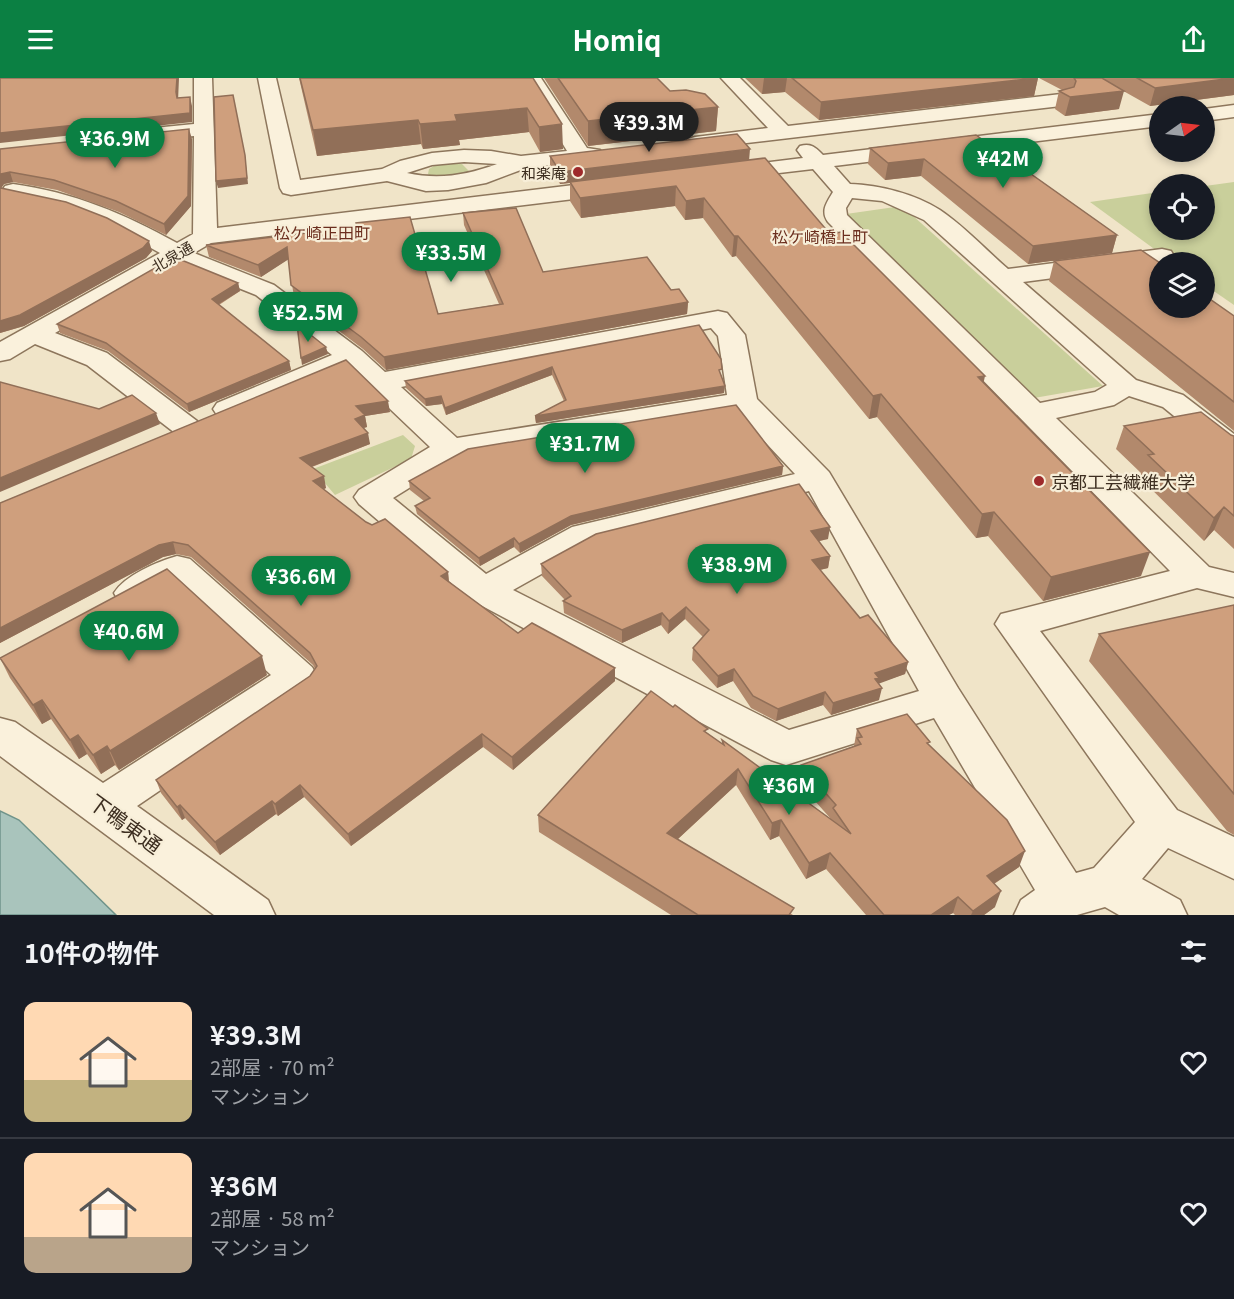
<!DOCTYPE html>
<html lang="ja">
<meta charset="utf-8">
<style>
body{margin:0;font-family:Georgia,"Noto Sans JP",serif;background:#242831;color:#f1f3f6;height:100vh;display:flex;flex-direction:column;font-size:22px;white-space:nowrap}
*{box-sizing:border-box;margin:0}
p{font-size:20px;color:#9ea1a6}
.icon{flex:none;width:33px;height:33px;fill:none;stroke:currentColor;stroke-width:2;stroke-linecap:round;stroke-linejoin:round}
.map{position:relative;height:837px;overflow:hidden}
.side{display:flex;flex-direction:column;background:#171b24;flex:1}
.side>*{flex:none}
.needle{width:39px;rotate:76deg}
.controls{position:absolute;left:1149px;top:18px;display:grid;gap:12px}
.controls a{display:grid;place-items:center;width:66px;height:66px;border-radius:50%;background:#171b24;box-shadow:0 3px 9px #0003;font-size:30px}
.price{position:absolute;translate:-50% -51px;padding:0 14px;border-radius:21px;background:#0b8043;color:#fff;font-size:20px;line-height:39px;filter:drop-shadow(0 2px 3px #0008)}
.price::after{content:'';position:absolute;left:50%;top:36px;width:18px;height:14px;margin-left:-9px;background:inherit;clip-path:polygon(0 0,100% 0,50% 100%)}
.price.active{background:#222;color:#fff}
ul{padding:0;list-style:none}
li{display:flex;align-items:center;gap:18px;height:150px;padding:0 24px}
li+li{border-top:2px solid #363941}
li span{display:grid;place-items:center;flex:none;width:168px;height:120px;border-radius:12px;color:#555}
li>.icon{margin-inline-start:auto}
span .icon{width:72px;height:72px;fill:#fffc;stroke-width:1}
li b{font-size:26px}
h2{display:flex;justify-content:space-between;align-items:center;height:72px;padding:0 24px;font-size:26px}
header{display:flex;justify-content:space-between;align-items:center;height:78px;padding:0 24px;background:#0b8043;color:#fff;font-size:27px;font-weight:700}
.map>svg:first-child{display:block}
.green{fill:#c9cf9b}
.water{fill:#a9c4bc;stroke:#6f938a;stroke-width:1.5}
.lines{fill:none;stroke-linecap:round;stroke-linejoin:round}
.minor-casing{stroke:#8d765c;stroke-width:3}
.minor{fill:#faf1dc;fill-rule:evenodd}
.wall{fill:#b2896c}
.shaded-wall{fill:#916f58}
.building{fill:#cf9f7d;stroke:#916f58;stroke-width:1.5}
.poi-dot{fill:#9e2a2b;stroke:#f7eed8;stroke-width:2}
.labels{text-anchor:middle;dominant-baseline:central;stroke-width:4.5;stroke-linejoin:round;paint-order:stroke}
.far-poi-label{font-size:15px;fill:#3d2e20;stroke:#f7eed8;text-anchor:end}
.far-street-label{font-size:15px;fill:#3d2e20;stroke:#f7eed8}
.far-neighbourhood-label{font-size:16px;fill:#6b2e1e;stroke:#f7eed8}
.poi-label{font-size:18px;fill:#3d2e20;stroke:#f7eed8;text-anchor:start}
.near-street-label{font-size:21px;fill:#3d2e20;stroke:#f7eed8}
</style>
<header><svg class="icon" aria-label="menu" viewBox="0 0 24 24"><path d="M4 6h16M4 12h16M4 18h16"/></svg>Homiq<svg class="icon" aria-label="share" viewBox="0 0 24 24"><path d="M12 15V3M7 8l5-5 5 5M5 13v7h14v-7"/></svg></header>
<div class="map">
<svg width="1234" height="837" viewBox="0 0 1234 837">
<rect width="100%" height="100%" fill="#f0e4c8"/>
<path class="green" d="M450,84l12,2 7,7 -7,5 -31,1 -3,-3 1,-5 8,-5z
M1234,104v123l-29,-20 -1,-23h-32l-82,-60 69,-10 1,38h44l1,-44z
M902,128l201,180 -69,12 -188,-184z
M403,357l12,11 -4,13 -76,36 -22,-26z"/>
<path class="water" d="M0,733l19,9 97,95h-116z"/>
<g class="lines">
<defs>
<path id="minor" d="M194,0h18l5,150 398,-48 8,2 3,5 -3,5 -8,2 -404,49 -17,10 80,32 88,66 23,21 333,-61 9,2 18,22 12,64 72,73 129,216 118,185 18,-5 41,-46 -140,-198 6,-10 169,-43 -342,-349c-8,-11 -1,-20 5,-30l-20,-23 -84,10 -8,-1 -3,-5 3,-5 8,-1 74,-9 -6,-8 3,-4c11,-3 15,1 23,9l337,-41v12l-326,40 16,18c30,1 65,10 90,26 24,16 46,40 68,59l154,-20 9,2 3,5 -3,5 -11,3 -137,18 113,98 47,15 51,39v24l-11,-2 -60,-49 -34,-11 -15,9 -58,13 153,149 25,6v24l-37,-9 -157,43 137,179 57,27v42l-66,-31 -26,31 38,21 7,15h-68l-14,-8 -28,8h-63l7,-15 14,-10 -101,-172 -148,47 -15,-5 -300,-160 -112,-96 -5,-7 5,-7 71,-43 -82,-78 -109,46 -11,3 -11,-3 -4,-6 4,-6 115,-48 -76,-60 -80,-32 -121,70 52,20 90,68 4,6 -4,6 -11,3 -11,-3 -88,-68 -52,-21 -25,15 -10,2v-19l160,-89 -49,-27 -41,-16 -65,-14 -3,-5 3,-5 8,-2c60,8 112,30 164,59l16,-9 1,-98 -50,5 -7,-2 -3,-4 3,-4 7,-2 50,-5zM852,120l30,3 42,19 183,165 -12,7 -55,11 -193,-188 -1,-7zM711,250l7,8 9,59 -270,43 -56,-51zM736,333l59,63 -223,53 -86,47 -93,-76 66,-41zM809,413l110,200 -130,39 -276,-140 82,-46z
M258,0h18l24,102 82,-11 18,-8 32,-8 32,-3 27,1 30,5 46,-5 -44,-73h18l46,70 13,2 3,4 -3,4 -7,2 -67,8 -40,15 -38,7 -22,1 -39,-10 -96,14 -8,-2 -3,-5zM464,84l33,2c-30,11 -58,16 -90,9l25,-8z
M721,0h19l48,48 273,-32 7,2 2,4 -2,4 -7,2 -366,43 -7,-2 -3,-4 3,-4 7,-2 73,-9z
M1234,27v12l-30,4v-12z
M177,478l13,3 122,108 6,10 -6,10 -175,119 131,94 7,15h-61l-214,-159v-38l15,4 88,61 168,-108 -97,-90c-19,11 -32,23 -55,17l-5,-9c11,-18 43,-31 63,-37z"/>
</defs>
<use href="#minor" class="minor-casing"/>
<use href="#minor" class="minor"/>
</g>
<path class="wall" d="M299,0h234l30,71 -23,3 -11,-20 -70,8 1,5 -37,4 -2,-5 -104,12z
M544,0h113l13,13 48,16 -2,24 -128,15z
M745,0h293l-4,18 -215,24 -34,-28 -23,2z
M1039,0h195v17l-84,11 -32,-18 1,21 -54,7 -10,-7 4,-18 3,-1z
M976,57l141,100 -5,18 -84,11 -107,-88 -36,4 -17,-16 2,-16z
M192,61l-1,67 -25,29 -47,-23 -62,-22 -44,-8 -9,2 -3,4 151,63 -6,7 -122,68 -24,7v-184z
M550,78l199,4 81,74 154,149 157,193 -98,25 -55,-65 -12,2 -99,-121 -8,2 -133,-163 -4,1 -29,-39 -18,2 -10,-14 -94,12 -11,-17v-18l-10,1 -10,-16z
M463,135l80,59 128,18 17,12 -1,12 -301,56 -23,-21 -69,-52 -6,-38 -27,18 -52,-20 -3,-12 151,-18 81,87 61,-10 -35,-79z
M1054,183l180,55v115l-185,-150z
M238,205l2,8 -21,14 70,56 2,9 -102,42 -81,-61 -48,-18 -3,-9z
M699,247l23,52 2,16 -188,30 -1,-7 29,-15 -12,-26 -106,40 -4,-11 -16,2 -20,-18 -1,-7z
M346,282l44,52 -25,4 2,11 -4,1 7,16 -58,23 14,21 -3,1 43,33 82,50 1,10 69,51 97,35v13l-102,89 -30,-23 -132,99 -47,-49 -26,19 -2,-2 -56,41 -35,-37 -3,2 -21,-27 -5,-13 154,-104 5,-7 -2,-4 -122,-108 -15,-3 -13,3 -163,86v-140z
M1124,348l110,10v113l-20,-19 -10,11 -64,-63 1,-5 -25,-24z
M783,388l-1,9 -211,50 -51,28 -6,-6 -34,19 -63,-52 -2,-8 9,-5 -14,-11 -1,-9z
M828,461l-9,2 11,15 -2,12 -8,2 40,48 48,44 -3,12 -27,9 1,17 -48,15 -8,-10 -47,16 -25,-13 -18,-27 -16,7 -25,-28 1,-12 10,-11 -18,-18 -17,15 -7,-9 -39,18 -58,-30 -1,-12 2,-1 -23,-24 -1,-12z
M1234,527v230l-7,-4 -138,-170 10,-27z
M0,580l267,17 -148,95 -4,-5 -14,9 -14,-20 -8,5 -28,-40 -9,5 -32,-46z
M673,629l49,37v-4l109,79 -33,-37 3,-17 53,-19 3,-17 72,16 90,122 -25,17 1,23 -11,8h-29l-2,-2 -4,2h-83l-40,-46 -20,10 -27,-43 -9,4 -34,-55 -58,54 115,76h-122l-132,-83 -1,-17z"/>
<path class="shaded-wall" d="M177,0h2l-1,23 -2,-9z
M764,0h23l-2,14 -23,2z
M1038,0l-4,18 -215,24 2,-18z
M1234,0v17l-84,11 5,-18z
M1124,13l-5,18 -54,7 5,-19z
M190,19l2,9v16l-192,21v-10z
M718,29l-2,24 -128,15v-25z
M527,30l2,24 -70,8 1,5 -37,4 -3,-25 35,-9z
M418,42l3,24 -104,12 -4,-26z
M562,46l1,25 -23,3 -1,-25z
M189,51l3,10 -1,67 -25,29 -2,-11z
M750,71l-1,12 -189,23v-12z
M245,77l3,29 -30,4 -2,-7z
M924,81l-3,17 -36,4 3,-17z
M10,94l3,10 -9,2 -4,6v-15l1,-1z
M676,108l-1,20 -94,12 -1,-20z
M704,120l-1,20 -18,2 1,-19z
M1117,157l-5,18 -84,11 5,-18z
M734,158h4l-2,20 -4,1z
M149,163l3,10 -6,7 -122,68 -24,7v-12z
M287,169l2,12 -28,18 -3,-12z
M238,205l2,8 -26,16 -2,-8z
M688,224l-1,12 -301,56 -2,-13z
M326,269l2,7 -26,11 -1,-7z
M289,283l2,9 -102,42 -2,-8z
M552,289v8l-106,40 -1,-7z
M985,298l-5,23 -2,-22z
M725,308l-1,7 -188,30 -1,-7z
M881,316l-4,23 -8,2 4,-23z
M441,318l1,8 -16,2 -1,-7z
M388,323l2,11 -25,4 2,11 -10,3 -2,-11 1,-13z
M156,335l4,11 -160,68v-14z
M368,355l2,11 -67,26 -3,-12z
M783,388l-1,9 -211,50 -51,28 -1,-9 52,-28z
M324,398l2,12 -10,5 -3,-12z
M1224,429l-10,23 -10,11 10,-23z
M994,434l-6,24 -12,2 6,-24z
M830,449l-2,12 -18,4 1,-12z
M514,460v9l-34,19 -1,-8z
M173,464l3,12 -13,3 -163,86v-15l159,-83z
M1150,474l-9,24 -98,25 8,-24z
M830,478l-2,12 -18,4 2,-12z
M448,494l1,12 -8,-8z
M686,529l-1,12 -17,15 1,-13z
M662,535l-1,12 -39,18v-13z
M262,578l5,19 -148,95 -9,-19z
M908,584l-3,12 -27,10 4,4 -3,12 -48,15 2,-12 42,-30z
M615,590v13l-102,89 -1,-13z
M734,591l-1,12 -16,7 1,-12z
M825,614l-2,13 -47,16 2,-12z
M42,622l9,19 -9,5 -9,-19z
M482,656l1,13 -132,99 -3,-12z
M78,657l9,19 -8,5 -9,-19z
M107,668l8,19 -14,9 -8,-19z
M738,691l-2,16 -69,64v-16z
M300,707l4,12 -26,19 -3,-12z
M272,723l4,13 -56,41 -5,-13z
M180,727l5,13 -3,2 -5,-13z
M781,742l-2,16 -9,4 2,-17z
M1025,773l-6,16 -38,25 6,-16z
M830,775l-4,16 -20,10 3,-16z
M1001,813l-6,16 -11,8h-13l2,-4z
M958,819l-5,16 -4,2h-18z"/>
<path class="building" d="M0,0h177l-1,14 1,6 13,-1v16l-190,20z
M300,0h233l29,46 -23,3 -12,-19 -72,7 2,6 -37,3 -2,-4 -105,10z
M558,0h99l13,13 16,-1 19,4 13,13 -130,14z
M792,0h245l-216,24z
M1074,0h28l22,13 -54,6 -11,-6 15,-4 2,-6z
M1137,0h96l-78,10z
M233,17l12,60 2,23 -31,3 -2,-84z
M189,51l-1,67 -24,28 -48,-23 -62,-21 -44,-8 -9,2 -1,1v-26z
M737,56l13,15 -190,23 -10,-16z
M976,57l141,100 -84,11 -109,-87 -36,4 -18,-15z
M765,80l65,76 11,-2 144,144 -7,1 172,175 -99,25 -57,-65 -12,2 -101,-120 -8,2 -135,-160h-4l-30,-38 -18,3 -10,-15 -96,12 -10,-16z
M0,108l1,2 65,14 41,16 42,23 -6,7 -123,67 -20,6z
M516,130l27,64 104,-15 24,33 8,-1 9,13 -304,55 -23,-20 -70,-52 -4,-38 -29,18 -52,-20 151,-18 -1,-4 54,-6 28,97 65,-10 -40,-91z
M1141,172l19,13v45h44v-13l30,21v86l-180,-141z
M174,179l64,26 -26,16 77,62 -102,43 -81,-61 -49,-19z
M297,246l29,23 -25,11z
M699,247l22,34 1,10 -3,1 6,16 -190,30 31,-16 -14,-33 -107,41 -4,-12 -16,3 -20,-18z
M346,282l42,41 -32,5 9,9 -10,4 13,14 -68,25 24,18 -11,5 53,41 6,3 13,-6 63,53 -7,4 77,57 14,-10 83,45 -103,89 -30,-23 -134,100 -48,-49 -25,19 -3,-3 -57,41 -35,-37 -3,2 -21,-27 154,-104 7,-10 -7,-13 -122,-108 -15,-3 -14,3 -159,83v-125z
M0,304l99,27 33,-14 24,18 -156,65z
M736,327l47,61 -212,50 -52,28 -5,-6 -35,20 -64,-52 15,-8 -21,-17 59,-32z
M1201,334l30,23 3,1v80l-10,-9 -10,11 -66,-63 6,-1 -30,-28z
M799,406l31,43 -19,4 19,25 -18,4 48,58 8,-3 40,47 -33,11 4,5 -4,1 7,9 -49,15 -8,-11 -47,17 -25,-13 -19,-27 -16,7 -25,-28 16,-18 -23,-23 -17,14 -7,-8 -40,17 -59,-29 8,-5 -30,-32 55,-30z
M167,491l95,87 -152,95 -3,-5 -14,9 -15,-20 -8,5 -28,-40 -9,5 -33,-47z
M1234,527v189l-135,-160z
M651,613l22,16 2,-2 33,24 -4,2 20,14 -2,-5 129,94 -18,-26 3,-3 -35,-40 60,-21 -4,-6 5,-1 -5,-8 50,-15 23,28 -3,1 80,77 18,31 -38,25 14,15 -28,20 -15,-14 -27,18h-47l-54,-62 -21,10 -28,-43 -9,3 -34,-54 -71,64 127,75 -5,7h-91l-160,-100z"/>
<g class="poi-dot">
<circle cx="578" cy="94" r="6"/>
<circle cx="1039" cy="403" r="6"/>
</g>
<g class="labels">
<g class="far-poi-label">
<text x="566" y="94">和楽庵</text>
</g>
<g class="far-street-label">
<text transform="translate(172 178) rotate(-30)">北泉通</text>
</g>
<g class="far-neighbourhood-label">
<text x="322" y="154">松ケ崎正田町</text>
<text x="820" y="158">松ケ崎橋上町</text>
</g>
<g class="poi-label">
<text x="1051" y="403">京都工芸繊維大学</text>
</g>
<g class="near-street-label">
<text transform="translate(126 745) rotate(36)">下鴨東通</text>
</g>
</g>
</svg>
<div class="controls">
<a><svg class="needle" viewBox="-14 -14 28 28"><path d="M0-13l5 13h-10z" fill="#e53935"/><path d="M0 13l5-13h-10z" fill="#9ea1a6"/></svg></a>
<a><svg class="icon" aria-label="locate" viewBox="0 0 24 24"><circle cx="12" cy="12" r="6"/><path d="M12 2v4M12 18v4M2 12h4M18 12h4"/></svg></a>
<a><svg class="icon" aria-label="layers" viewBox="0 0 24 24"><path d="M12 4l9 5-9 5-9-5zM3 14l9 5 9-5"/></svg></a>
</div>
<b class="price active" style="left:649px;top:75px">¥39.3M</b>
<b class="price" style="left:115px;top:91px">¥36.9M</b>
<b class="price" style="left:1003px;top:111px">¥42M</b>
<b class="price" style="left:451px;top:205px">¥33.5M</b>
<b class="price" style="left:308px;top:265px">¥52.5M</b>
<b class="price" style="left:585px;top:396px">¥31.7M</b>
<b class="price" style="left:737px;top:517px">¥38.9M</b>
<b class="price" style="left:301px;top:529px">¥36.6M</b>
<b class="price" style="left:129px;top:584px">¥40.6M</b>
<b class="price" style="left:789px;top:738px">¥36M</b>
</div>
<section class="side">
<h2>10件の物件<svg class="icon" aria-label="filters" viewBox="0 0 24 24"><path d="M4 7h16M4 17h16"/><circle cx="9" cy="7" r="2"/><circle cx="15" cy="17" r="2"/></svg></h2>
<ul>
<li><span style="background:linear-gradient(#ffd9b3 65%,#c2b280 0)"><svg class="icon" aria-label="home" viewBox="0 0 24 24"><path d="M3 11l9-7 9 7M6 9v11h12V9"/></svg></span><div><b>¥39.3M</b><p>2部屋 · 70 m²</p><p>マンション</p></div><svg class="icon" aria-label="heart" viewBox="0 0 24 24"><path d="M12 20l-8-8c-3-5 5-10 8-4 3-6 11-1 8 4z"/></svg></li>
<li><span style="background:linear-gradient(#ffd9b3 70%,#b9a48a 0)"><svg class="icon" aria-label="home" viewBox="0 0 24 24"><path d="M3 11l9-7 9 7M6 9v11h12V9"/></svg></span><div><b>¥36M</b><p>2部屋 · 58 m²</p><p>マンション</p></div><svg class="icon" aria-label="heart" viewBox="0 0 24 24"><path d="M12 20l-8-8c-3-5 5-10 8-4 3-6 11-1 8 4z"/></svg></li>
</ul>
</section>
